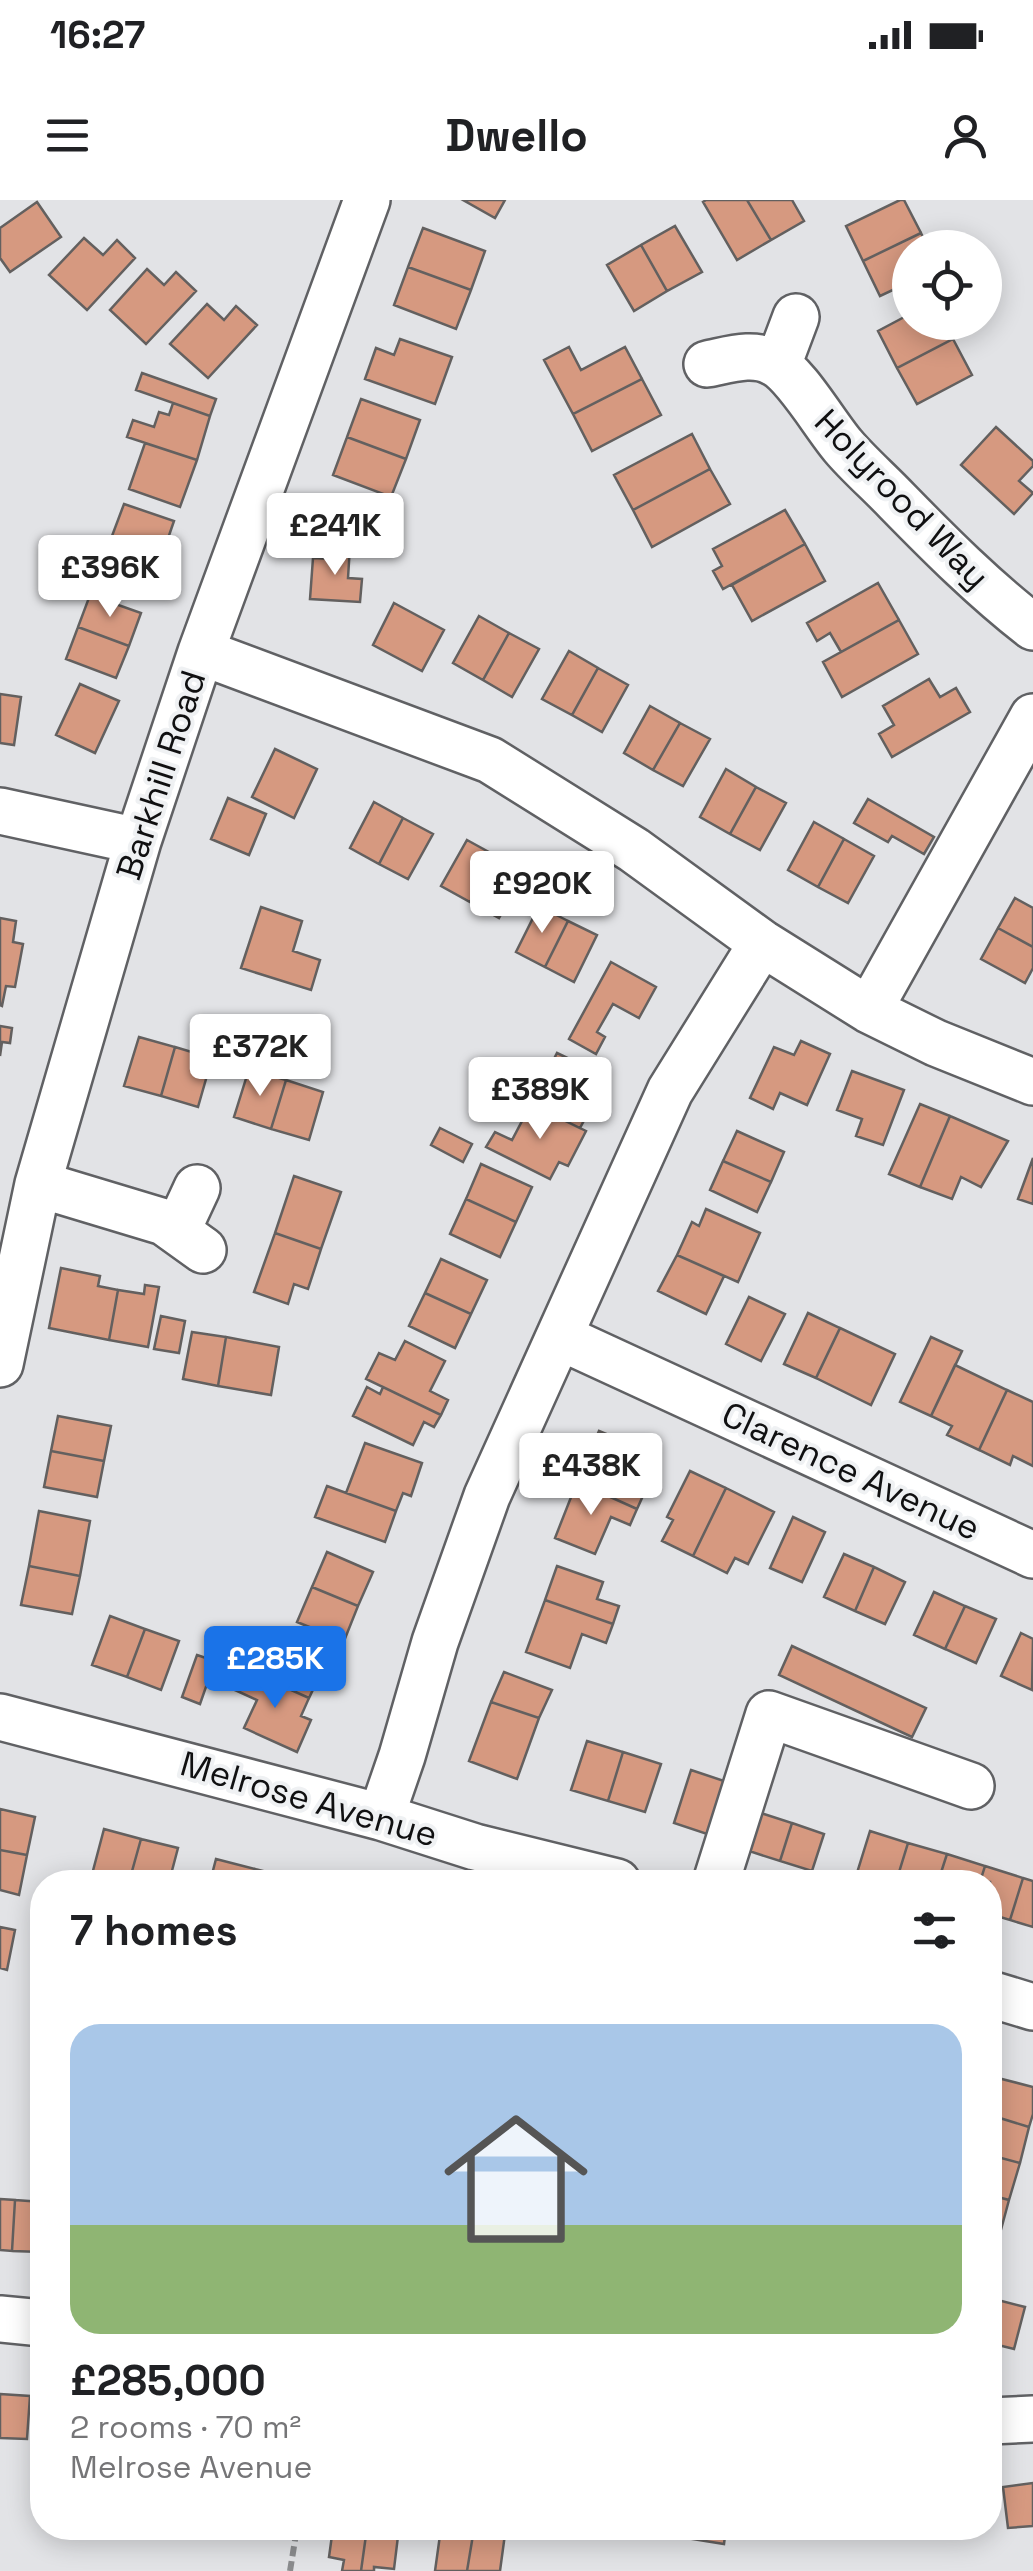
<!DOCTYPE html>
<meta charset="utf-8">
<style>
body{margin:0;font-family:"Space Grotesk",sans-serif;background:#f6f6f6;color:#202124;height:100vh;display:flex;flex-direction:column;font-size:38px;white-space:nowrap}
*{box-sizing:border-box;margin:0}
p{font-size:32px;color:#757577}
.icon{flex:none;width:55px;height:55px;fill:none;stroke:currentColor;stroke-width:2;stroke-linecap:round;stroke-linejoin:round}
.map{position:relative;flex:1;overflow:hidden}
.panel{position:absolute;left:30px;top:1670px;width:972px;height:670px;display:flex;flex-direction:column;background:#fff;border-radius:40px;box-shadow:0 5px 25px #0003}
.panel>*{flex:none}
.controls{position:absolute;left:892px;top:30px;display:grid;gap:20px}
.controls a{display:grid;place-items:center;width:110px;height:110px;border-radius:50%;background:#fff;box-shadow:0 5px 25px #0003;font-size:50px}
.price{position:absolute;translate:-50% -85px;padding:0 22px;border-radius:10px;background:#fff;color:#222;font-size:32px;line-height:65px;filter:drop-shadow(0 2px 5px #0008)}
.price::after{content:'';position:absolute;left:50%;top:60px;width:30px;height:22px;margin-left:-15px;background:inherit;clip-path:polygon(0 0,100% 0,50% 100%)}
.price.active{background:#1a73e8;color:#fff}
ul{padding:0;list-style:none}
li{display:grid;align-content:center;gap:20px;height:530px;padding:0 40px}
li span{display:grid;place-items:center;height:310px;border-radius:30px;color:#555}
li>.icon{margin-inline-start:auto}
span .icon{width:180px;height:180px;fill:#fffc;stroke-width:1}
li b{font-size:42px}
h2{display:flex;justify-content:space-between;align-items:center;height:120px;padding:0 40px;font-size:42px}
.status{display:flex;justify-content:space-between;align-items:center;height:70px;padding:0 50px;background:#fff;direction:ltr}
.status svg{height:28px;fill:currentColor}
header{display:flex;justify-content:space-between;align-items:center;height:130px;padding:0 40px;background:#fff;font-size:45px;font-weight:700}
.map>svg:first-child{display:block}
.building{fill:#d69980;stroke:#63605f;stroke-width:2.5}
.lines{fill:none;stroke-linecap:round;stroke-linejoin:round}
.minor-casing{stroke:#606164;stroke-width:50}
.path{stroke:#8b8c8e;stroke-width:6;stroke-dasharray:10 5;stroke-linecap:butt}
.minor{stroke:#fff;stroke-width:45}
.labels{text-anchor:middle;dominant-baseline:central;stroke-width:8;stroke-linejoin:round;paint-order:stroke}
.street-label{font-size:35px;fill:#101011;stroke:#eff1f3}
</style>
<div class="status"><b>16:27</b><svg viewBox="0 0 49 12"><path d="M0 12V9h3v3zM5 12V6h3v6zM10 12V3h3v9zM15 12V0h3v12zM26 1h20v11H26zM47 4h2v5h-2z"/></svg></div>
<header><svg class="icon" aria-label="menu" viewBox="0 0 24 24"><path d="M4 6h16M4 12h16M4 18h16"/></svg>Dwello<svg class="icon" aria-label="person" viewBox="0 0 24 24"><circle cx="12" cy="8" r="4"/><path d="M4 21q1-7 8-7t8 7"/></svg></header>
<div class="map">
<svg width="1033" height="2371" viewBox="0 0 1033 2371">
<rect width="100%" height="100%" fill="#e2e3e6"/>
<path class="building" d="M463,0h42l-10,18z
M706,0h41l24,40 -34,20 -34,-58z
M747,0h45l12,21 -33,19z
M900,0h4l17,33 -58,28 -17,-35z
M37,2l24,35 -51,35 -10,-14v-30z
M675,26l27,46 -35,19 -26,-46z
M423,28l62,23 -14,39 -63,-23z
M921,33l7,15h-18v34l-30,14 -17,-35z
M84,38l19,17 14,-15 18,18 -48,52 -38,-35z
M641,45l26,46 -33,20 -27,-46z
M408,67l63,23 -15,39 -62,-24z
M147,69l17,16 12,-13 20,19 -50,53 -36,-34z
M207,104l17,16 12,-14 21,19 -49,53 -38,-34z
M910,114v8h34l9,17 -56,29 -19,-37z
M400,139l52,18 -17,47 -70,-25 11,-31 18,7z
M953,139l19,36 -55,29 -20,-36z
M569,147l12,23 44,-23 17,32 -69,35 -29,-54z
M142,173l74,26 -6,17 -74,-26z
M642,179l19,36 -69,36 -19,-37z
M361,199l59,21 -14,39 -59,-22z
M173,203l37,13 -13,44 -70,-23 6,-17 21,7 5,-15 10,3z
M996,227l37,34v5l-14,15 14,12 -19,21 -53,-49z
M692,234l18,35 -77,41 -19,-35z
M347,237l59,22 -15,38 -58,-22z
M145,243l52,17 -17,47 -51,-18z
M710,269l20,35 -78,43 -19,-37z
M124,304l50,17 -11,32 -51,-17z
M785,310l20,34 -82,45 -10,-18 9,-5 -9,-17z
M112,336l51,17 -12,32 -50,-18z
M805,344l20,37 -73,40 -20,-36z
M332,345l18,1 -2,32 14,1 -2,23 -50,-3 3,-41 19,1z
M878,383l21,37 -58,32 -11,-19 -13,8 -10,-18z
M90,395l51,18 -12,33 -51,-19z
M394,403l50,27 -22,41 -49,-26z
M479,416l30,17 -26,47 -30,-17z
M899,420l19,34 -76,43 -19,-35z
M78,427l51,19 -13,32 -50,-19z
M509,433l30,16 -27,48 -29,-17z
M569,451l29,17 -26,47 -30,-16z
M598,468l30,17 -26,47 -30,-17z
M929,479l11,18 16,-9 14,24 -78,45 -13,-23 15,-9 -11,-19z
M80,484l39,17 -24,52 -39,-18z
M0,494l21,3 -7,48 -14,-2z
M650,506l30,17 -27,47 -29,-17z
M680,523l30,16 -27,47 -30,-16z
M275,549l42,20 -23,49 -42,-21z
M726,569l30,18 -26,47 -30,-17z
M756,587l30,16 -26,47 -30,-16z
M228,598l38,16 -17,41 -38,-16z
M868,599l66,38 -10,17 -32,-18 -4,6 -34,-19z
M374,602l29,16 -24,46 -29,-16z
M403,618l30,16 -25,45 -29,-15z
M814,622l30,17 -26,48 -30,-17z
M844,639l30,17 -26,47 -30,-16z
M467,640l29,16 -26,46 -29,-16z
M496,656l28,17 -25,45 -29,-16z
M1015,698l18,10v39l-35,-19z
M539,706l29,15 -23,46 -29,-15z
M261,707l41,14 -9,30 27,9 -9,30 -70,-22z
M0,718l16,3 -3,21 10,2 -8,43 -9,-1 -4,20 -2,-1z
M568,721l29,14 -23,47 -29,-15z
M998,728l35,19v21l-8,15 -44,-24z
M611,762l45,25 -17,31 -26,-14 -16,28 8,5 -9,17 -27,-15z
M0,826l12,2 -2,15 -8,-1 -2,14z
M139,837l36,10 -14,49 -37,-10z
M801,841l29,13 -23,51 -27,-12 -7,16 -23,-11 24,-51 20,8z
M175,847l37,11 -14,49 -37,-11z
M557,853l42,20 -9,17 16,8 -9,17 -8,-4 -9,17 -49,-24z
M249,869l37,11 -15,49 -37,-12z
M852,871l52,19 -21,55 -27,-9 6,-17 -25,-9z
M286,880l37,12 -14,48 -38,-11z
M531,904l55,27 -18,35 -9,-4 -9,17 -64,-32 9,-15 17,8z
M920,904l30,12 -30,71 -31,-13z
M950,916l58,25 -27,46 -20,-10 -9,22 -32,-12z
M440,928l32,16 -9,18 -32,-17z
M737,931l47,21 -13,30 -48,-21z
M1033,958v46l-15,-5z
M723,961l48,21 -14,30 -47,-22z
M481,964l51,23 -16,35 -50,-23z
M294,976l47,16 -20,57 -46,-16z
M466,999l50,23 -16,35 -50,-23z
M706,1009l54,24 -22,49 -61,-27 15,-33 7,4z
M275,1033l46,16 -13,40 -14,-5 -6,20 -34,-12z
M677,1055l47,21 -18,38 -48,-23z
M441,1059l46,21 -16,34 -46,-21z
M61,1068l39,8 -2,10 20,4 -9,50 -60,-12z
M145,1085l14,2 -11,60 -39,-7 9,-50 26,4z
M425,1093l46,21 -16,34 -46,-22z
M749,1097l36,17 -24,47 -35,-17z
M808,1113l32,15 -24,50 -32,-14z
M161,1116l24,5 -6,32 -25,-4z
M840,1128l55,26 -24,51 -55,-27z
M192,1132l34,5 -8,49 -35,-7z
M226,1137l53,10 -8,48 -53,-9z
M931,1137l31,14 -31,65 -31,-14z
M405,1141l40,20 -15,30 18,9 -7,15 -75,-36 13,-26 16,7z
M955,1165l52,25 -28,60 -32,-15 5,-9 -21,-10z
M367,1187l13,7 3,-7 58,28 -7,12 -10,-5 -11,23 -60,-29z
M1007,1190l26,12v64l-20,-10 -3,9 -31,-15z
M58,1216l53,10 -7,35 -53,-10z
M599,1231l48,20 -14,32 13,6 -9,20 -60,-27z
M365,1243l57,20 -11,33 -8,-3 -7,18 -50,-18z
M51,1251l53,10 -7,36 -53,-10z
M690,1271l36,17 -33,68 -31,-15 11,-21 -6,-3z
M577,1282l60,27 -7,16 -19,-8 -16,37 -40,-16z
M327,1286l69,25 -11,31 -70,-25z
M726,1288l48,24 -26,52 -13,-6 -8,15 -34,-17z
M39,1311l51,10 -10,55 -51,-10z
M793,1317l32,15 -23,50 -32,-14z
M327,1352l46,20 -15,34 -46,-19z
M844,1354l30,13 -19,44 -31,-14z
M29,1366l51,10 -8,38 -51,-9z
M557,1366l46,16 -6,17 22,7 -6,18 -68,-24z
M874,1367l31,15 -20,42 -30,-13z
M312,1387l46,19 -14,35 -47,-19z
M934,1392l31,14 -20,43 -31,-14z
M545,1400l68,24 -7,19 -24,-9 -12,34 -44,-16z
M965,1406l31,13 -20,44 -31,-14z
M110,1416l35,13 -18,48 -35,-12z
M145,1429l34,12 -18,49 -34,-13z
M261,1432l65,30 -17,36 -65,-29z
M1021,1433l12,6 -1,51 -31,-14z
M792,1446l134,62 -14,29 -133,-62z
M197,1455l18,6 -15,43 -18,-7z
M244,1469l65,29 -8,18 10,4 -14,32 -53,-24 13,-28 -22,-10z
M504,1472l48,18 -13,28 -48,-16z
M491,1502l48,16 -22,61 -48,-18z
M587,1541l36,11 -15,49 -37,-11z
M623,1552l38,12 -16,48 -37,-11z
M691,1570l33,11 -17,53 -33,-11z
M0,1609l35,8 -8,38 -27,-5z
M761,1613l31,10 -12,38 -31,-10z
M792,1623l32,11 -12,37 -32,-10z
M104,1629l37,10 -12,43h-39z
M870,1631l38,12 -12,39h-9l-30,-9z
M141,1639l37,9 -9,34h-40z
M908,1643l39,11 -9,28h-42z
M0,1650l27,5 -8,40 -19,-5z
M947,1654l38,12 -5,16h-42z
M216,1659l39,10 -4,13h-41z
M985,1666l38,12 -13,42 -20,-6v-32h-10z
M255,1669l39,10 -1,3h-42z
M1023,1678l10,3v46l-23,-7z
M0,1727l15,3 -8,40 -7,-2z
M994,1877l39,10v27l-4,13 -39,-12v-22z
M990,1915l39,12 -9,36 -30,-8z
M990,1955l30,8 -11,37 -19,-5z
M990,1995l19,5 -10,37 -9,-2z
M0,1999l15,1 -3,51 -12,-1z
M15,2000l27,2v50l-30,-1z
M990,2098l35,9 -11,42 -24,-6z
M42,2183v54l-8,-1z
M0,2194l30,2 -3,43 -27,-1z
M1033,2283v43l-25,2 -5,-41z
M333,2328h34l-6,43h-19l2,-11 -15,-3z
M367,2328h32l-5,41 -20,-2v4h-13z
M441,2328l33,1 -7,42h-32z
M662,2328h64l-2,16 -63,-10z
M474,2329l31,5 -5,37h-33z"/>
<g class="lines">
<defs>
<path id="minor" d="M707,164c21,-4 47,-13 67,-1 22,11 51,62 69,83 16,19 36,36 54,55 43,44 87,88 136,126
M778,165l18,-48
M201,452l289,108 144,90 128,93 107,67 67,33 97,39
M0,611l138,30
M869,810l164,-293
M38,984l126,38 39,28
M177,1031l20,-43
M560,1137l473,218
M0,1164l38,-180 100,-343 63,-189 166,-452
M0,1517l381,100 94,30 142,35
M381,1617l21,-61 33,-114 52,-146 183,-405 92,-148
M716,1682l53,-168 202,72
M990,1794l43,13
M0,2119l42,4
M990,2221l43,-2"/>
</defs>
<use href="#minor" class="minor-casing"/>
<path class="path" d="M290,2371l7,-43"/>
<use href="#minor" class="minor"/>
</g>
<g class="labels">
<g class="street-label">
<text transform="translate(902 299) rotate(46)">Holyrood Way</text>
<text transform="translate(161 575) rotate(-72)">Barkhill Road</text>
<text transform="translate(851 1271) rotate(25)">Clarence Avenue</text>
<text transform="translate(309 1599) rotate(16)">Melrose Avenue</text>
</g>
</g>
</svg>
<div class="controls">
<a><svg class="icon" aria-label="locate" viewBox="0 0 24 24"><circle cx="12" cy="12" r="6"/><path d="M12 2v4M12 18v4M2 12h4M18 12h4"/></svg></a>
</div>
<b class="price" style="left:335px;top:378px">£241K</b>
<b class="price" style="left:110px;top:420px">£396K</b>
<b class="price" style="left:542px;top:736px">£920K</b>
<b class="price" style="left:260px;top:899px">£372K</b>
<b class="price" style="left:540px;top:942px">£389K</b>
<b class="price" style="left:591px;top:1318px">£438K</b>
<b class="price active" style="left:275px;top:1511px">£285K</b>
<section class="panel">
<h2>7 homes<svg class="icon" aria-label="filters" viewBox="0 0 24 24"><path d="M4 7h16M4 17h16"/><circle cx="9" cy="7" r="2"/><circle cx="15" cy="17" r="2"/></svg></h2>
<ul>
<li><span style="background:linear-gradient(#a9c7e8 65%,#8fb573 0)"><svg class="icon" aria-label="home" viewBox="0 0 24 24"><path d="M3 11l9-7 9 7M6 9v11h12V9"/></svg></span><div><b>£285,000</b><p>2 rooms · 70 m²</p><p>Melrose Avenue</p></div></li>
</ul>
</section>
</div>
